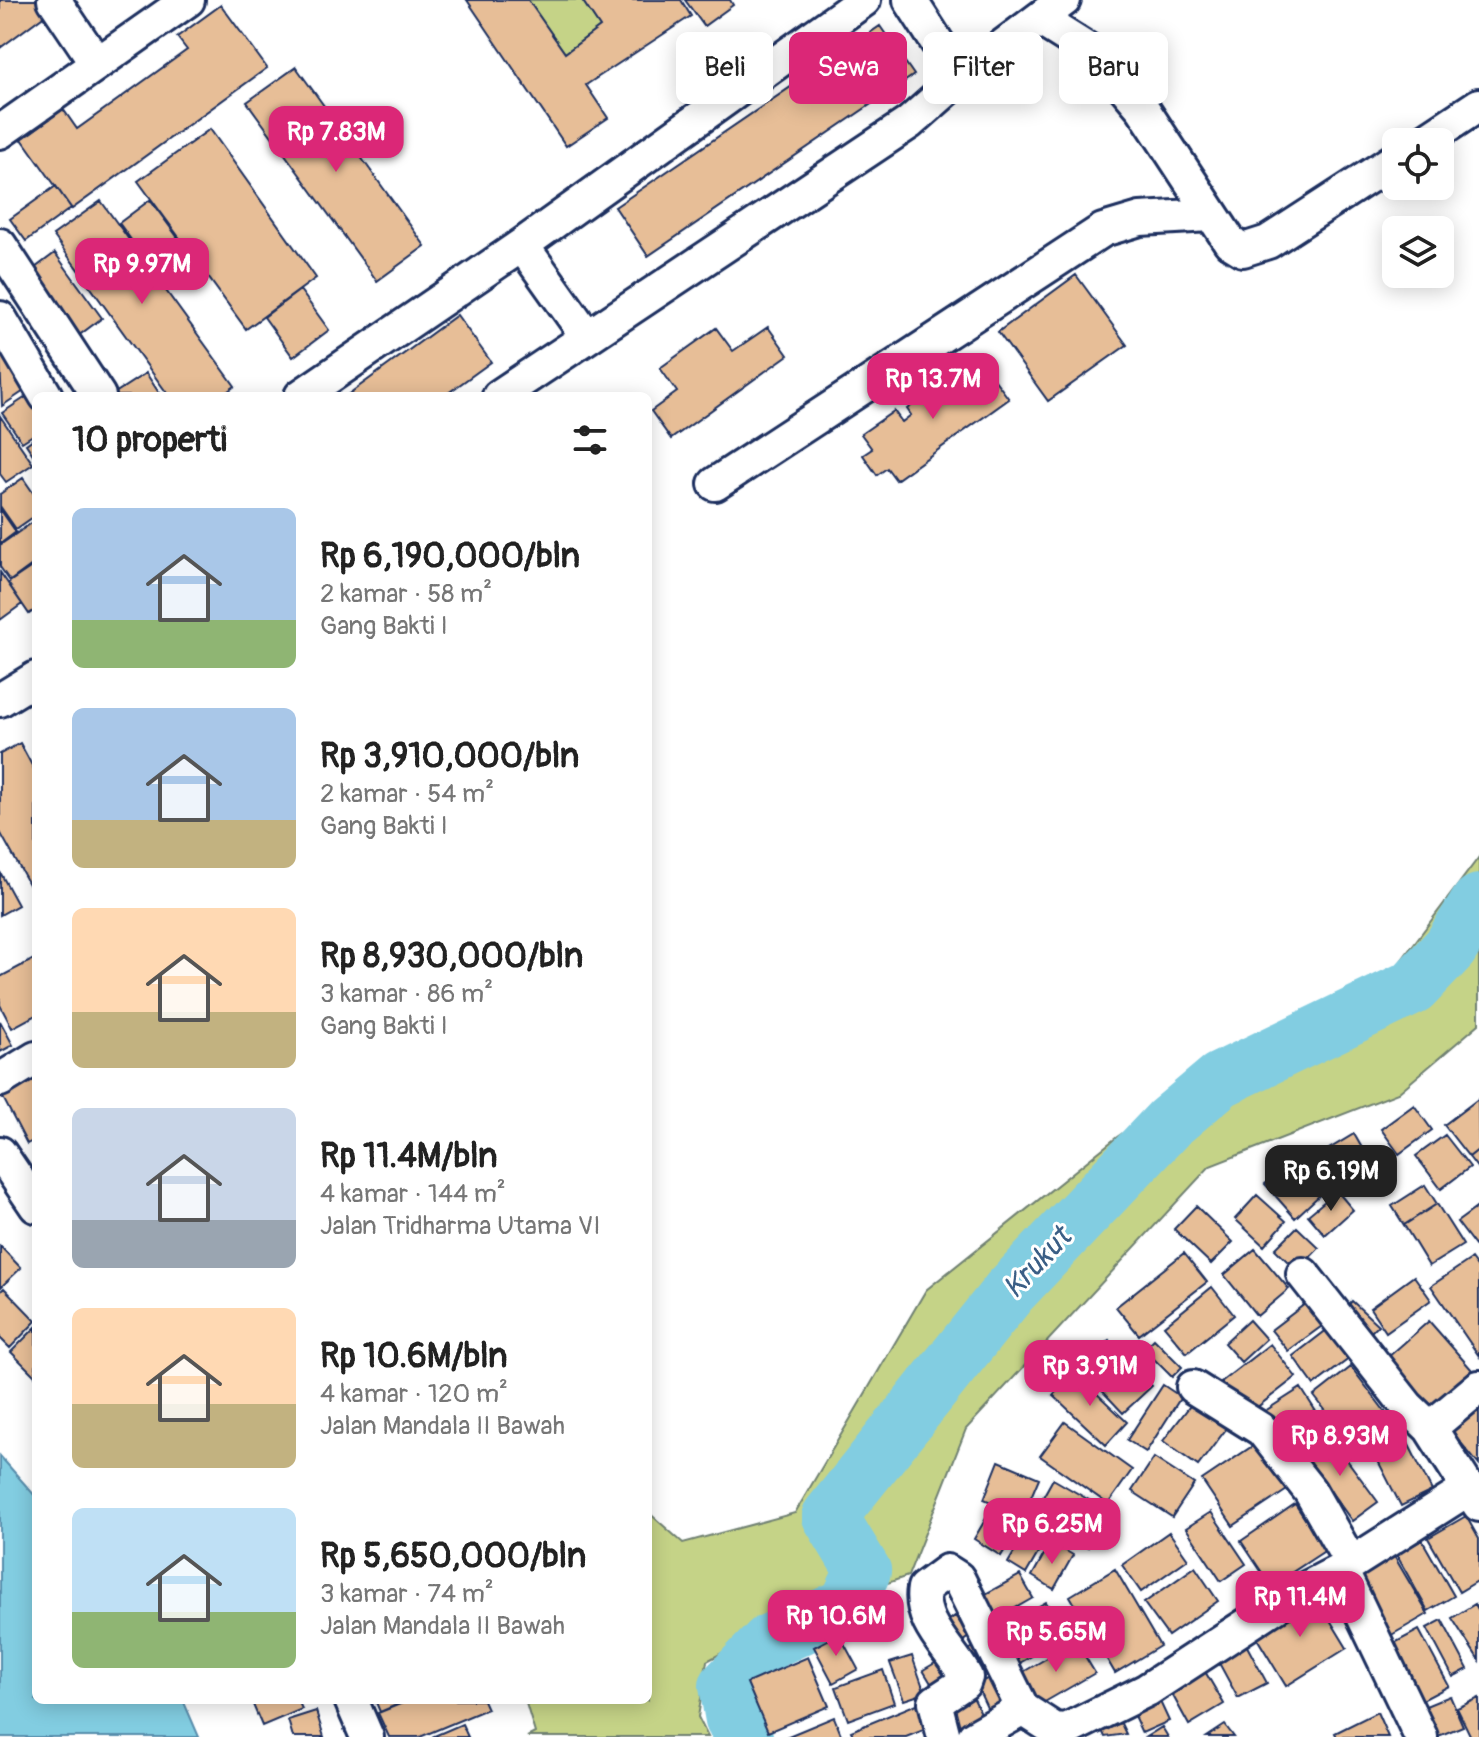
<!DOCTYPE html>
<html lang="id">
<meta charset="utf-8">
<style>
body{margin:0;font-family:Pangolin,sans-serif;background:#f2f2f2;color:#222;height:100vh;display:flex;flex-direction:column;font-size:30px;white-space:nowrap}
*{box-sizing:border-box;margin:0}
p{font-size:26px;color:#767676}
.icon{flex:none;width:44px;height:44px;fill:none;stroke:currentColor;stroke-width:2;stroke-linecap:round;stroke-linejoin:round}
.map{position:relative;flex:1;overflow:hidden}
.sheet{position:absolute;left:32px;top:392px;width:620px;height:1312px;display:flex;flex-direction:column;background:#fff;border-radius:12px;box-shadow:0 4px 20px #0003}
.sheet>*{flex:none}
.guide{position:absolute;left:676px;top:32px;width:682px;height:72px;display:flex;gap:16px}
.fabs{position:absolute;left:1382px;top:128px;display:grid;gap:16px}
.fabs a{display:grid;place-items:center;width:72px;height:72px;border-radius:12px;background:#fff;box-shadow:0 4px 20px #0003;font-size:40px}
.price{position:absolute;translate:-50% -68px;padding:0 18px;border-radius:16px;background:#db2777;color:#fff;font-size:26px;line-height:52px;filter:drop-shadow(0 2px 4px #0008)}
.price::after{content:'';position:absolute;left:50%;top:48px;width:24px;height:18px;margin-left:-12px;background:inherit;clip-path:polygon(0 0,100% 0,50% 100%)}
.price.current{background:#222;color:#fff}
ul{padding:0;list-style:none}
li{display:flex;align-items:center;gap:24px;height:200px;padding:0 40px}
li span{display:grid;place-items:center;flex:none;width:224px;height:160px;border-radius:12px;color:#555}
li>.icon{margin-inline-start:auto}
span .icon{width:96px;height:96px;fill:#fffc;stroke-width:1}
li b{font-size:34px}
h2{display:flex;justify-content:space-between;align-items:center;height:96px;padding:0 40px;font-size:34px}
.chip{padding:0 28px;border-radius:12px;background:#fff;box-shadow:0 4px 20px #0003;font-size:28px;line-height:72px}
.chip.current{background:#db2777;color:#fff}
.map>svg:first-child{display:block}
.green{fill:#c5d387;stroke:#708172;stroke-width:2}
.water{fill:#82cde1;stroke:#598ead;stroke-width:2}
.lines{fill:none;stroke-linecap:round;stroke-linejoin:round}
.river{stroke:#82cde1;stroke-width:56}
.building{fill:#e7be97;stroke:#1b2f5e;stroke-width:2}
.minor-casing{stroke:#1b2f5e;stroke-width:38}
.minor{stroke:#fff;stroke-width:32}
.labels{text-anchor:middle;dominant-baseline:central;stroke-width:6;stroke-linejoin:round;paint-order:stroke}
.water-label{font-size:30px;font-style:italic;fill:#3a5e85;stroke:#fff}
</style>
<div class="map">
<svg width="1479" height="1737" viewBox="0 0 1479 1737">
<rect width="100%" height="100%" fill="#fff"/>
<filter id="ink" filterUnits="userSpaceOnUse"><feTurbulence type="fractalNoise" baseFrequency=".0125" numOctaves="2"/><feDisplacementMap in="SourceGraphic" scale="16" xChannelSelector="R" yChannelSelector="G"/><feConvolveMatrix kernelMatrix="1 2 1 2 8 2 1 2 1" color-interpolation-filters="sRGB"/></filter>
<g filter="url(#ink)">
<path class="green" d="M528,0h54l18,27 -35,26z
M1479,857v167l-81,69 -188,73 -244,263 -58,147 -119,41 -82,44 -9,56 10,20h-181l8,-4 -10,-33h123v-188l35,31 112,-30 131,-223 191,-153 159,-110 121,-61z"/>
<path class="water" d="M0,1456l36,41v203h147l16,37h-199z"/>
<g class="lines">
<path class="river" d="M745,1737l-12,-17 -6,-34 42,-44 78,-37 16,-34 -33,-55 179,-224 160,-169 51,-43 193,-93 37,-39 29,-46"/>
</g>
<path class="building" d="M0,0h36l10,14 -46,34z
M467,0h61l37,53 35,-26 -18,-27h99l10,16 -105,69 22,33 -42,28z
M685,0h45l3,5 -29,21z
M221,5l46,63 -195,141 -50,-70 41,-30 14,20 110,-79 -10,-13z
M880,26l34,49 -266,181 -33,-49z
M296,67l129,179 -48,35 -130,-179z
M210,129l106,149 -70,51 -108,-148z
M56,186l15,22 -45,33 -16,-22z
M150,200l34,46 -32,23 -33,-46z
M101,201l134,185 -14,10h-52l-116,-161z
M55,253l47,65 -28,21 -47,-65z
M1076,275l51,70 -79,56 -50,-69z
M300,290l29,40 -36,27 -29,-40z
M457,315l34,47 -47,34h-98z
M768,327l20,28 -117,84 -20,-28 26,-19 -17,-24 56,-40 17,23z
M4,355l23,34 -25,17 -2,-48z
M976,361l4,5 3,-2 26,35 -113,81 -9,-12 -10,7 -14,-20 9,-6 -11,-15 33,-23 8,11 9,-7 -4,-6 35,-26 5,7 3,-3 -3,-5z
M146,373l15,23h-48l-1,-1z
M32,393l4,5v35l-14,9 -20,-29z
M0,416l33,48 -27,18 -6,-8z
M36,437v22l-10,-15z
M23,478l13,19v18l-20,14 -16,-23v-12z
M0,509l16,23 -16,12z
M36,520v42l-26,19 -10,-14v-22z
M36,564v45l-7,5 -21,-31z
M0,572l22,32 -22,16z
M20,743l16,30v124l-36,-65v-78z
M0,872l18,33 -18,10z
M36,958v57l-24,13 -12,-23v-28z
M0,1021l13,24 -13,7z
M36,1071v68l-9,5 -27,-52z
M1478,1099l1,50 -10,8 -25,-32z
M1414,1105l18,25 -33,24 -18,-25z
M1354,1134l16,28 -39,24 -17,-28z
M1445,1135l25,32 -29,22 -25,-33z
M1479,1149v21l-10,-13z
M1293,1159l30,33 -28,26 -30,-34z
M1425,1185l12,19 -33,21 -12,-19z
M1337,1191l16,19 -28,25 -17,-20z
M1257,1195l29,26 -22,25 -29,-27z
M1437,1204l26,41 -34,21 -25,-41z
M1196,1206l37,36 -22,22 -37,-35z
M1479,1206v45l-22,-29z
M1297,1227l22,21 -22,23 -22,-22z
M0,1246l21,22 -21,20z
M1255,1249l34,40 -32,27 -33,-41z
M1184,1253l23,29 -68,53 -23,-28z
M1471,1259l8,11v86l-48,-70z
M1414,1276l17,24 -45,32 -16,-24z
M1212,1287l22,28 -47,38 -23,-27z
M4,1288l32,33 -26,27 -10,-10v-46z
M1352,1301l26,24 -15,15 -25,-24z
M1305,1304l17,22 -34,25 -17,-21z
M1249,1320l17,19 -25,23 -17,-19z
M1429,1321l43,49 -50,45 -43,-50z
M36,1327v50l-25,-25z
M1328,1329l22,29 -36,27 -21,-29z
M1154,1339l28,28 -10,10 -28,-28z
M1109,1340l43,46 -29,27 -43,-46z
M1270,1344l26,33 -49,38 -26,-33z
M1351,1367l48,63 -36,28 -49,-62z
M1074,1372l53,50 -21,23 -53,-50z
M1163,1385l18,12 -35,55 -19,-12z
M1301,1388l21,33 -36,23 -21,-33z
M1196,1398l34,26 -32,42 -35,-25z
M1479,1410v55l-27,-33z
M1065,1422l67,48 -24,34 -68,-48z
M1328,1434l50,68 -26,19 -49,-68z
M1260,1441l30,47 -57,38 -31,-46z
M1408,1443l24,48 -31,15 -24,-47z
M1154,1458l40,26 -22,33 -40,-26z
M999,1461l40,17 -16,38 -39,-17z
M1053,1479l55,32 -20,36 -55,-32z
M1295,1504l31,46 -55,36 -30,-45z
M992,1508l28,17 -19,31 -27,-17z
M1211,1512l35,52 -25,17 -35,-53z
M1466,1516l13,23v41l-20,12 -31,-54z
M1030,1525l18,11 -22,38 -18,-11z
M1169,1532l19,27 -47,33 -19,-27z
M1422,1540l32,56 -26,15 -32,-57z
M1051,1542l22,13 -19,34 -22,-13z
M1394,1556l34,58 -47,27 -33,-59z
M1195,1567l23,34 -50,35 -24,-33z
M1115,1569l45,77 -45,27 -45,-77z
M1020,1575l13,23 -42,24 -13,-24z
M1313,1592l34,56 -61,38 -34,-56z
M1046,1602l20,34 -53,31 -20,-35z
M1475,1604l4,7v49l-27,-42z
M955,1616l15,20 -15,11 -15,-20z
M1442,1620l26,49 -15,8 -26,-49z
M1419,1630l30,56 -34,18 -30,-56z
M839,1634l19,35 -25,14 -19,-36z
M1242,1637l25,46 -29,15 -25,-46z
M1076,1641l19,32 -59,34 -18,-32z
M980,1643l13,20 -18,12 -13,-21z
M912,1656l13,37 -21,7 -14,-37z
M808,1657l21,49 -61,26 -21,-49z
M942,1659l12,20 -19,11 -12,-20z
M1200,1663l24,41 -35,21 -23,-42z
M883,1670l11,33 -46,17 -12,-33z
M998,1674l17,37 -22,10 -17,-37z
M970,1691l16,32 -30,14 -16,-32z
M1156,1693l13,28 -27,12 -13,-28z
M1450,1696l13,30 -27,11 -20,-27z
M1479,1698v39h-8l-14,-29z
M251,1700h47l4,9 -40,17z
M375,1700h33l-28,12z
M410,1700h73l4,9 -67,28h-31l-11,-24z
M924,1701l10,25 -28,11h-52l-3,-6z
M316,1711l8,26h-31l-5,-17z
M1115,1711l11,23 -21,3 -8,-17z
M1377,1712l11,25h-51l-2,-4z
M834,1717l8,20h-56z
M462,1724l6,13h-36z
M1225,1725l9,12h-27z
M1162,1727l6,10h-22z"/>
<g class="lines">
<defs>
<path id="minor" d="M54,0l43,64
M1039,19l59,37 45,53 87,133 13,8 25,-8 128,-83
M960,78l104,-78
M0,132l188,-132
M1423,142l56,-37
M0,245l99,151
M522,245l64,90
M0,318l46,78
M301,396l221,-151 342,-245
M499,396l410,-273 51,-45 -50,-78
M715,484l388,-254 37,-11 71,-4
M0,700l36,-22
M0,1080l36,-22
M0,1153l36,53
M1303,1274l104,132 23,22
M1193,1387l69,43 48,61 41,72
M1479,1387l-49,41 49,77
M1341,1570l80,167
M351,1700l16,37
M944,1737l-9,-35 29,-19 2,-6c-15,-29 -48,-53 -42,-89l23,-17 11,7 65,131 31,20 12,1 81,-40 144,-94 50,-26 126,-80
M974,1737l49,-28"/>
</defs>
<use href="#minor" class="minor-casing"/>
<use href="#minor" class="minor"/>
</g>
</g>
<g class="labels">
<g class="water-label">
<text transform="translate(1037 1263) rotate(-47)">Krukut</text>
</g>
</g>
</svg>
<div class="fabs">
<a><svg class="icon" aria-label="locate" viewBox="0 0 24 24"><circle cx="12" cy="12" r="6"/><path d="M12 2v4M12 18v4M2 12h4M18 12h4"/></svg></a>
<a><svg class="icon" aria-label="layers" viewBox="0 0 24 24"><path d="M12 4l9 5-9 5-9-5zM3 14l9 5 9-5"/></svg></a>
</div>
<b class="price" style="left:336px;top:174px">Rp 7.83M</b>
<b class="price" style="left:142px;top:306px">Rp 9.97M</b>
<b class="price" style="left:933px;top:421px">Rp 13.7M</b>
<b class="price current" style="left:1331px;top:1213px">Rp 6.19M</b>
<b class="price" style="left:1090px;top:1408px">Rp 3.91M</b>
<b class="price" style="left:1340px;top:1478px">Rp 8.93M</b>
<b class="price" style="left:1052px;top:1566px">Rp 6.25M</b>
<b class="price" style="left:1300px;top:1639px">Rp 11.4M</b>
<b class="price" style="left:836px;top:1658px">Rp 10.6M</b>
<b class="price" style="left:1056px;top:1674px">Rp 5.65M</b>
<div class="guide">
<a class="chip">Beli</a>
<a class="chip current">Sewa</a>
<a class="chip">Filter</a>
<a class="chip">Baru</a>
</div>
<section class="sheet">
<h2>10 properti<svg class="icon" aria-label="filters" viewBox="0 0 24 24"><path d="M4 7h16M4 17h16"/><circle cx="9" cy="7" r="2"/><circle cx="15" cy="17" r="2"/></svg></h2>
<ul>
<li><span style="background:linear-gradient(#a9c7e8 70%,#8fb573 0)"><svg class="icon" aria-label="home" viewBox="0 0 24 24"><path d="M3 11l9-7 9 7M6 9v11h12V9"/></svg></span><div><b>Rp 6,190,000/bln</b><p>2 kamar · 58 m²</p><p>Gang Bakti I</p></div></li>
<li><span style="background:linear-gradient(#a9c7e8 70%,#c2b280 0)"><svg class="icon" aria-label="home" viewBox="0 0 24 24"><path d="M3 11l9-7 9 7M6 9v11h12V9"/></svg></span><div><b>Rp 3,910,000/bln</b><p>2 kamar · 54 m²</p><p>Gang Bakti I</p></div></li>
<li><span style="background:linear-gradient(#ffd9b3 65%,#c2b280 0)"><svg class="icon" aria-label="home" viewBox="0 0 24 24"><path d="M3 11l9-7 9 7M6 9v11h12V9"/></svg></span><div><b>Rp 8,930,000/bln</b><p>3 kamar · 86 m²</p><p>Gang Bakti I</p></div></li>
<li><span style="background:linear-gradient(#c9d6e8 70%,#9aa5b1 0)"><svg class="icon" aria-label="home" viewBox="0 0 24 24"><path d="M3 11l9-7 9 7M6 9v11h12V9"/></svg></span><div><b>Rp 11.4M/bln</b><p>4 kamar · 144 m²</p><p>Jalan Tridharma Utama VI</p></div></li>
<li><span style="background:linear-gradient(#ffd9b3 60%,#c2b280 0)"><svg class="icon" aria-label="home" viewBox="0 0 24 24"><path d="M3 11l9-7 9 7M6 9v11h12V9"/></svg></span><div><b>Rp 10.6M/bln</b><p>4 kamar · 120 m²</p><p>Jalan Mandala II Bawah</p></div></li>
<li><span style="background:linear-gradient(#bfe0f5 65%,#8fb573 0)"><svg class="icon" aria-label="home" viewBox="0 0 24 24"><path d="M3 11l9-7 9 7M6 9v11h12V9"/></svg></span><div><b>Rp 5,650,000/bln</b><p>3 kamar · 74 m²</p><p>Jalan Mandala II Bawah</p></div></li>
</ul>
</section>
</div>
